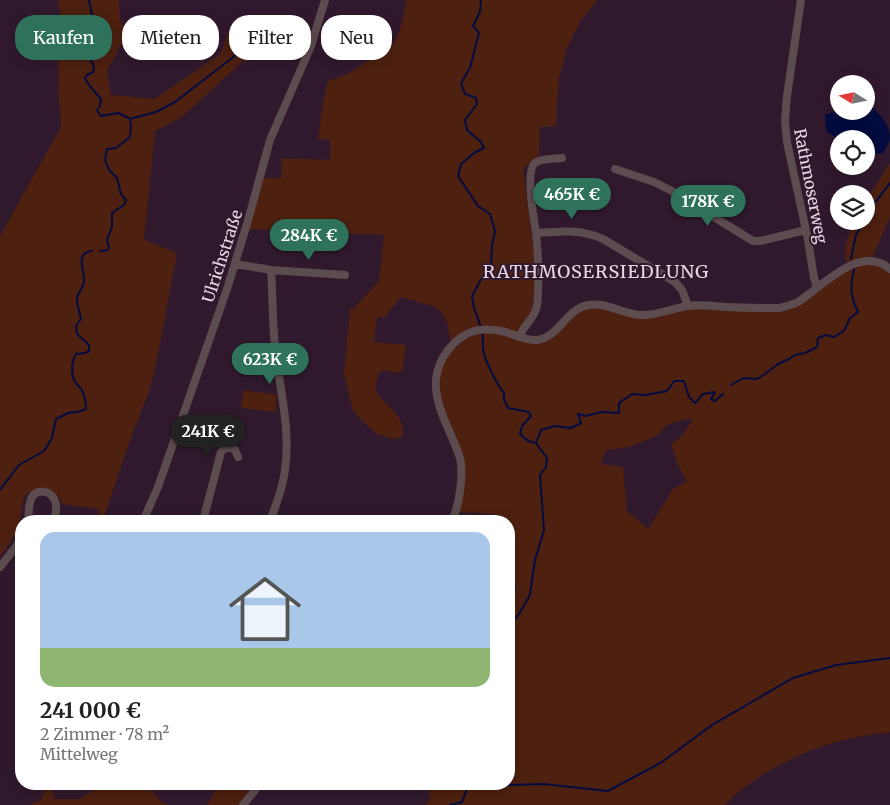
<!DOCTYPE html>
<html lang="de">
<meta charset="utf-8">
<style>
body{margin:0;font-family:Merriweather,serif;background:#f6f6f6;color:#222;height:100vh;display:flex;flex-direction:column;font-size:19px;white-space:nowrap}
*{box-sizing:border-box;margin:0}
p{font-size:16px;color:#767676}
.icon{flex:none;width:28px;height:28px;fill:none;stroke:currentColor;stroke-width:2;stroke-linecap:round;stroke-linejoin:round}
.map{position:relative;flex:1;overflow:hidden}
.side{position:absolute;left:15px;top:515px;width:500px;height:275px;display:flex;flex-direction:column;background:#fff;border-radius:20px;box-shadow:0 2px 12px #0003}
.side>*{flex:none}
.banner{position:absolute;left:15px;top:15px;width:500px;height:45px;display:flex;gap:10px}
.needle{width:32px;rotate:280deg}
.buttons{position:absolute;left:830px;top:75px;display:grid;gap:10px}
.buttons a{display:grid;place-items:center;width:45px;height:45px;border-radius:50%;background:#fff;box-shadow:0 2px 12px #0003;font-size:25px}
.price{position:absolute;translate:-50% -42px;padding:0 11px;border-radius:18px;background:#2e725c;color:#fff;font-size:16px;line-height:32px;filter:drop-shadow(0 1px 2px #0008)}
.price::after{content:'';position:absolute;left:50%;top:30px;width:15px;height:11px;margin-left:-8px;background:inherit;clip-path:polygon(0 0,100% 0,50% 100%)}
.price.on{background:#222;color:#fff}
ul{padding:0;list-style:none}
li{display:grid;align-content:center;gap:10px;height:265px;padding:0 25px}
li+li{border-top:1px solid #e0e0e0}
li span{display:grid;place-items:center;height:155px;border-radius:15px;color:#555}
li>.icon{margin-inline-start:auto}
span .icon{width:90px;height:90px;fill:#fffc;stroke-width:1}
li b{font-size:21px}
.tag{padding:0 18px;border-radius:20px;background:#fff;box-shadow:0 2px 12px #0003;font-size:18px;line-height:45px}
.tag.on{background:#2e725c;color:#fff}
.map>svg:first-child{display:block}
.green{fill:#4d2010;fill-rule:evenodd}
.water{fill:#030b3f}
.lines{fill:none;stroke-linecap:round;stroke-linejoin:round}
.stream{stroke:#030b3f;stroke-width:2}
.minor{stroke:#5d4c4f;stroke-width:8}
.labels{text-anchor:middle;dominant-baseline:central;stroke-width:4;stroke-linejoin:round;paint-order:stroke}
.street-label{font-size:16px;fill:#e8d8e5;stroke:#31192d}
.neighbourhood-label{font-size:18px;letter-spacing:1px;fill:#e8d8e5;stroke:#31192d}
</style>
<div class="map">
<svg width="890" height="805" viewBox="0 0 890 805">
<rect width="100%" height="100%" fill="#31192d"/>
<path class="green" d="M58,0h61l1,20 4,8 2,8 -19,35 4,24 44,4 65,-45c5,-9 5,-18 11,-27h3c1,-6 3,-9 8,-11l16,9 -4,26 -72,66 -27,14 -11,109 33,13 -19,101 -8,35 -20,51 -23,68 -3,13h-7l2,-12 -37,-5 -3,-7 -6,-4 -13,-3 -11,2 -5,5 -6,34 -18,26v-321l61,-109 -3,-46 2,-68z
M407,0h190l-16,20 -14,28 -8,29 -3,49 -16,1 -1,28 -16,14 13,103 -5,42 -13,21 -26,-7 -41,14 -4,-20 -5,-9 -6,-6 -35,-10 -17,21 -7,-1 -3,25 32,3 -4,26 -6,2 -12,-3 -6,4 -3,14 3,7 21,22 4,11 -1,9 -9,2 -16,-5 -18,-16 -6,-8 -9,-35 6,-67 3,1 26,-28 5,-46 -135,-6 14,-51h18l1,-20 48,2v-20l-12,-1 5,-37 5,-21 18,-6 45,-28c10,-13 12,-31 16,-47z
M890,163v54l-18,41 18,9v465c-21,3 -43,6 -64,13 -7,2 -14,5 -21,8 -29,13 -58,28 -80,52h-300l6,-7 -5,-14h83v-178c15,-21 1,-29 0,-49 -1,-12 0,-24 0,-36h-16l1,-7 -36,-2 1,-65 -18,-45 -3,-20 4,-17 11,-18 2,2c8,-12 29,-19 43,-16 13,2 27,6 40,9l30,-23 20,-12h17l26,8 64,-6 84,1 70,-41c-8,-19 -2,-30 6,-48h11v-20zM690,418l2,3c-6,8 -11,19 -21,22l6,20 10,19 -14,7 -25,40 -21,-18 -4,-44 -22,-3 5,-14 12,-1 14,-3 26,-11 10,-11z
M243,390l34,5 -2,17 -34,-4z
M49,784h2l3,15h26l24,-15h43l15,19 7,2h-136l-1,-2 8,-3z
M219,784h37l-18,21h-31z"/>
<path class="water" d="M866,101c10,10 24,21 24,37 -1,5 -4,11 -7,15l-15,2 -2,-1v-15h-27v1l-13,-9 -1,-16 14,-5v1h27z"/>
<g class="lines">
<path class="stream" d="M89,0c2,11 6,24 3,36 -1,5 -6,10 -6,15 -1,9 11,8 7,21l-6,3 -2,3c1,5 12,16 16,21l-1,7 -3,4 4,6 17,-3 11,5
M866,220l8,-16 16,-21
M100,251l8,-1 1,-3 -2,-7 5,-13v-14l12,-8 2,-5 -5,-6 -4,-16 -8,-8 -4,-10 2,-11 9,-1 14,-11 1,-10 -1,-8 26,-7 19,-10 57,-44 7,-7 5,-20
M851,259l5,-25 10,-13
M481,327l-7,-19 -2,-12 8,-15 11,-15 1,-20 3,-15 -5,-17 -12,-8 -20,-30 3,-12 13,-11 10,-5 -3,-6 -14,-12 -2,-10 12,-16 -1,-6 -11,-4 -4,-11 9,-15 9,-35 -6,-7 7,-14 1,-12
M482,332c2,6 0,11 1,16 0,10 15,38 21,45v6l4,9 21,4 2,4 -9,10 -2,8 8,7 8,2 11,15 -1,9 -6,8 4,55 -9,30 -5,35 -11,19 -10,13
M731,385l12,-7 14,1 8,-5 13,-10 11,-5 6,-4 10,-2 12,-6 1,-9 8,-3 8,2 10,-6 6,-13 8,-6c-8,-17 -8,-25 -4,-43
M536,443l5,-13 13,-4 17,2 10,-5 -3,-9 8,2 15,-4 18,1v-10l13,-9 13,1 22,-4 7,-10h10l5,16 6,6 8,-9 12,-2 -4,7 4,2 8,-7
M0,490l19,-25 25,-14 8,-13 4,-19 12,-6 10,-1 8,-3c0,-7 -1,-14 -5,-20 -2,-3 -4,-4 -6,-7 -4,-8 -4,-20 1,-28l9,-1 4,-2v-6l-12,-11 -1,-8 5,-7c-1,-6 -4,-14 -4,-19 0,-7 7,-13 7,-19 1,-10 -10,-28 8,-30
M502,784l4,1 38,-1 64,7 54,-29 50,-37 81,-47 43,-13 54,-7
M450,805l12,-3 7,-18"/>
<path class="minor" d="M801,0l-14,96 -2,25 2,21 21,98 6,38 3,9
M615,169l39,13 16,8 83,51h7l46,-11
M536,233c-2,-13 -11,-62 -1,-70 6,-5 20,-4 27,-5
M235,264l36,6c2,25 1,50 4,76 4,41 16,82 10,124 -2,18 -9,35 -15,51
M271,270l74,5
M520,336c3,-10 13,-16 16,-27 2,-6 2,-13 2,-19 1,-19 0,-38 -2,-57 23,-2 46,-4 67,6l72,43 7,8 6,16
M28,521c1,-7 0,-17 4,-24 6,-9 20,-6 23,4 3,6 0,14 -1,20
M143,521l15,-34 69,-198 20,-65 23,-84 41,-94 14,-46
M203,521l18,-69c4,-5 10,-5 14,-2l3,7
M452,521c7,-15 12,-46 8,-63 -8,-26 -26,-50 -24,-79 2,-20 18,-42 38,-48 8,-2 18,-2 27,0 12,2 23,10 36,9 23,-3 29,-32 52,-35 17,-3 34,9 51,10 17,1 32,-7 48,-9 13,-2 26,0 38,1 18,1 35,1 53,1 7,-2 13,-3 19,-6 24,-15 62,-59 92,-33
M0,567l21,-27
M243,805l17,-21"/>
</g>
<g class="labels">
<g class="street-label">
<text transform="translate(811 186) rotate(79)">Rathmoserweg</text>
<text transform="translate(222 256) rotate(-72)">Ulrichstraße</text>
</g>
<g class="neighbourhood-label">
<text x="596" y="271">RATHMOSERSIEDLUNG</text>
</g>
</g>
</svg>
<div class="buttons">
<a><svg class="needle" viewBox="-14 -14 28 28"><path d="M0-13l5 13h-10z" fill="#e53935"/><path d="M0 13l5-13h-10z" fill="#767676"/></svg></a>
<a><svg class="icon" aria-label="locate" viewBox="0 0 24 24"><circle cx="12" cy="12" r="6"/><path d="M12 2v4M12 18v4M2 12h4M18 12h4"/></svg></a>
<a><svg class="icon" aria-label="layers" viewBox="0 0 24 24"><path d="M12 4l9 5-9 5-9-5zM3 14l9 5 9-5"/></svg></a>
</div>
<b class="price" style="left:572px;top:220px">465K €</b>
<b class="price" style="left:708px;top:227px">178K €</b>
<b class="price" style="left:309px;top:261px">284K €</b>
<b class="price" style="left:270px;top:385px">623K €</b>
<b class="price on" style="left:208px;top:457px">241K €</b>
<div class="banner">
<a class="tag on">Kaufen</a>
<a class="tag">Mieten</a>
<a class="tag">Filter</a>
<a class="tag">Neu</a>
</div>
<section class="side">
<ul>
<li><span style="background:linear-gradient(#a9c7e8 75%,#8fb573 0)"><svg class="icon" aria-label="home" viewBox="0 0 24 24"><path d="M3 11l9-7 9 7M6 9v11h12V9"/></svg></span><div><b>241 000 €</b><p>2 Zimmer · 78 m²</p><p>Mittelweg</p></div></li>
</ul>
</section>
</div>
